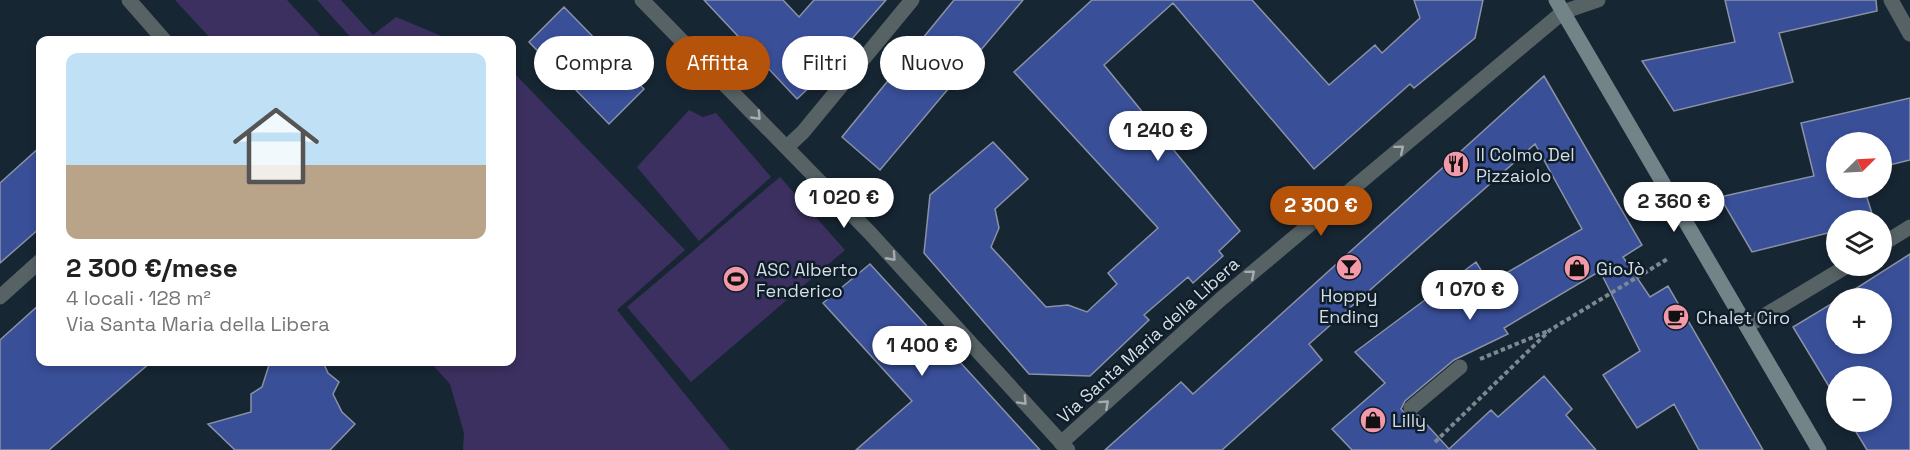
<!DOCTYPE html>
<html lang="it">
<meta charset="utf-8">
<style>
body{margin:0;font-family:"Space Grotesk",sans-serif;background:#f2f2f2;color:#222;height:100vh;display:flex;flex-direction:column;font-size:22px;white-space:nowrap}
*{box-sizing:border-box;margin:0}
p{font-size:20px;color:#767676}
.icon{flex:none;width:33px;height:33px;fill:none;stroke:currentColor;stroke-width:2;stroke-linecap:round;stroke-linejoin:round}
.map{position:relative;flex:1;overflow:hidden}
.details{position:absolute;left:36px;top:36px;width:480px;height:330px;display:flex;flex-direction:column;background:#fff;border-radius:12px;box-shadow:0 3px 9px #0003}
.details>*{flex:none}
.top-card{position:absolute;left:534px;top:36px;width:570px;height:54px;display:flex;gap:12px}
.needle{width:39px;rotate:66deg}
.controls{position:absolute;left:1826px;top:132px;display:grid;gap:12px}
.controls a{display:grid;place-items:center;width:66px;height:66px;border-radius:50%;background:#fff;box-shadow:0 3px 9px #0003;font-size:30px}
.price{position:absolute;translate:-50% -51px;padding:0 14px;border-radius:21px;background:#fff;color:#222;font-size:20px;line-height:39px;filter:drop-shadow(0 2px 3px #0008)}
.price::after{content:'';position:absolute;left:50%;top:36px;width:18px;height:14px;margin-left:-9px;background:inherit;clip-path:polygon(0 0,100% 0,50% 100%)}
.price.active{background:#b45309;color:#fff}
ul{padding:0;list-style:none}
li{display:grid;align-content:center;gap:12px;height:318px;padding:0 30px}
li+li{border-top:2px solid #e0e0e0}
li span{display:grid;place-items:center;height:186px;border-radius:12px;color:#555}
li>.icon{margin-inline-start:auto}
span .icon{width:108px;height:108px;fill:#fffc;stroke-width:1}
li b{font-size:26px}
.chip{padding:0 21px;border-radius:27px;background:#fff;box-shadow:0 3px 9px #0003;font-size:21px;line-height:54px}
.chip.active{background:#b45309;color:#fff}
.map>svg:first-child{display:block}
.green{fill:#3c3060}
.building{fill:#394f98;stroke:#8a92a6;stroke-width:1.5}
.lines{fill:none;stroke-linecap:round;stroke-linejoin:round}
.path{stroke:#7c8892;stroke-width:4;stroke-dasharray:4.5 3;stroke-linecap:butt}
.service{stroke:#576265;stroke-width:15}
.minor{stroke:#576265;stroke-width:15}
.secondary{stroke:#738489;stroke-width:15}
.oneway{stroke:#a3acb3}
.labels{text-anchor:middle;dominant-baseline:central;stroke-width:5;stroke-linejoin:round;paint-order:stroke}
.poi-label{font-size:18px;fill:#d5dee7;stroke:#0e1d28;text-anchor:start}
.street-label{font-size:18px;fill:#d5dee7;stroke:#0e1d28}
</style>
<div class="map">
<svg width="1910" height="450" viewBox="0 0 1910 450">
<rect width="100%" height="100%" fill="#172633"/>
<path class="green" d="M175,0h112l37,40h-112z
M317,0h24l32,35 23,-18 55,23h-98z
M512,71l173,179 -68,60 113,140h-267l1,-17 -14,-49 -20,-22h82z
M689,110l14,7 13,-4 55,64 -72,64 -62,-74z
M780,177l65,73 -154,132 -64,-75z"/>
<path class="building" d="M704,0h79l16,17 15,-17h72l-50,57 -21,19 3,3 -21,20z
M954,0h69l-143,170 -38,-33z
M1092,0h160l77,85 46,-40 7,8 38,-35 -6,-18h69l-8,38 -61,50 -4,-4 -96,85 -141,-166 -69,62 136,166 -21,20 4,5 -30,27 -5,-6 -44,38 5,5 -59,56 -61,-2 -105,-121 6,-58 63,-53 35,37 -33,30 4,19 -8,19 55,60 22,-2 19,7 30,-28 -9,-11 50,-45 -144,-156z
M1725,0h151l1,11 -98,22 14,49 -119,29 -32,-50 93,-19z
M564,7l80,82 -35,35 -80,-82z
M1544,76l98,169 -19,12 27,40 18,-11 95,164h-64l-25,-46 -37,24 -34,-53 37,-24 -40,-80 -96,57 4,6 -54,26 -49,41 -4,8 7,8 10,-2 31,34 42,-39 7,7 46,-41 28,33 -6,6 30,35h-244l-20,-21 53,-46 -30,-31 121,-90 13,21 93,-54 -47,-85 -226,200 13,16 -100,90h-117l76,-68 12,12z
M1910,98v62l-29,7v-25h-45v46h28l10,32h-38v11l-84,21 -32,-55 94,-21 -13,-53z
M40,147v81l-40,35v-80z
M1910,254v196h-43l-17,-28h31v-46h-45v22l-43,-71 43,-26v43h45v-46h-40z
M870,264l99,108 71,78h-184l56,-49 -89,-98z
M40,304v58h111l-102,88h-49v-110z
M270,362h53l5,11 11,9 -6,12 9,18 13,12 -25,26h-95l-27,-26 43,-12v-18l11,-7z"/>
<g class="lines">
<path class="path" d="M1480,359l68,-28
M1435,442l115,-112 119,-72"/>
<path class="service" d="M787,147l16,-15 109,-132
M1411,408l49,-41"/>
<path class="minor" d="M129,0l35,40
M642,0l228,233 198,217
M1891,0l19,34
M1881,245l29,-18
M0,297l40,-36
M1747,326l100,-60
M1061,443l160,-144 342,-287 35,-12"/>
<path class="secondary" d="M1556,0l263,450"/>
</g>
<defs><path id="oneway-chevron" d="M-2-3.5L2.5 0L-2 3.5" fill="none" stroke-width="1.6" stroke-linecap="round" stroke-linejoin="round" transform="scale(1.5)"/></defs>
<g class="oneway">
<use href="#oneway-chevron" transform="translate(757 116) rotate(46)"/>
<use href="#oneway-chevron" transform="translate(1400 149) rotate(-40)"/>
<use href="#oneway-chevron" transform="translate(892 257) rotate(48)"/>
<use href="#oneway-chevron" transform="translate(1251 274) rotate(-40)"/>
<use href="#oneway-chevron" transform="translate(1023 401) rotate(47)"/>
<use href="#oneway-chevron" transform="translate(1105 404) rotate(-42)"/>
</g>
<defs>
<symbol id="restaurant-disc" viewBox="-11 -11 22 22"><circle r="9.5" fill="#f39aaa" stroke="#0e1d28"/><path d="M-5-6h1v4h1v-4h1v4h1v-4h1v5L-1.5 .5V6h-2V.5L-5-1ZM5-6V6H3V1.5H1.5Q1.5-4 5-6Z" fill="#111"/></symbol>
<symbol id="bar-disc" viewBox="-11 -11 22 22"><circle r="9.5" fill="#f39aaa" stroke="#0e1d28"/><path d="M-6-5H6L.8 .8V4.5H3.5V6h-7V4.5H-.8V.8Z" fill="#111"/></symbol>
<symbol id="shop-disc" viewBox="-11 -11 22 22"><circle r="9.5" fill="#f39aaa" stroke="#0e1d28"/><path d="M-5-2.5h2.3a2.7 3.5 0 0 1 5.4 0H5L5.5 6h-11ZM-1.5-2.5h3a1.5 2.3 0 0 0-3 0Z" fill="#111"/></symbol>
<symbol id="stadium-disc" viewBox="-11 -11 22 22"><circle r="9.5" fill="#f39aaa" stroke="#0e1d28"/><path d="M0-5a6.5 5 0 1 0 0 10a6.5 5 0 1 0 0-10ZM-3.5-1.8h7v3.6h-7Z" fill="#111"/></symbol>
<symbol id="cafe-disc" viewBox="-11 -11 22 22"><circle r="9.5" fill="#f39aaa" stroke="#0e1d28"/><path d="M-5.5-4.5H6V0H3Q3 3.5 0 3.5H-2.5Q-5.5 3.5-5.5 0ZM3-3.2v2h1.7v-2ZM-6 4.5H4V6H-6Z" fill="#111"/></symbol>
</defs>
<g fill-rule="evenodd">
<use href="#restaurant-disc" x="1441" y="149" width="30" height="30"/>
<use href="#bar-disc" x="1334" y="252" width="30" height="30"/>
<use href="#shop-disc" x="1562" y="253" width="30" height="30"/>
<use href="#stadium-disc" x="721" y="264" width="30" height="30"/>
<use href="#cafe-disc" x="1661" y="302" width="30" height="30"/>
<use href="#shop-disc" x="1358" y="405" width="30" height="30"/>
</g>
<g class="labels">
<g class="poi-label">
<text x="1476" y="154">Il Colmo Del<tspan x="1476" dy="21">Pizzaiolo</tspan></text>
<text x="1596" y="268">GioJò</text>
<text x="756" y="269">ASC Alberto<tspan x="756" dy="21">Fenderico</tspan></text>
<text x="1349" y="295" text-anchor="middle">Hoppy<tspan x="1349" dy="21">Ending</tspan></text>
<text x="1696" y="317">Chalet Ciro</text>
<text x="1392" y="420">Lilly</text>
</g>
<g class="street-label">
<text transform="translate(1148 340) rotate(-42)">Via Santa Maria della Libera</text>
</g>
</g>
</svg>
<div class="controls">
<a><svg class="needle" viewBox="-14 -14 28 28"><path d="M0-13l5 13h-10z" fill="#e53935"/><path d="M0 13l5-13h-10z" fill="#767676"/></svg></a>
<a><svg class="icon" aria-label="layers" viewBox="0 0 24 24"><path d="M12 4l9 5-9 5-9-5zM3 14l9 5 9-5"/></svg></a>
<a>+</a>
<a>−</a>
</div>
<b class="price" style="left:1158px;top:162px">1 240 €</b>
<b class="price" style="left:844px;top:229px">1 020 €</b>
<b class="price" style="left:1674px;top:233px">2 360 €</b>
<b class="price active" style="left:1321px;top:237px">2 300 €</b>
<b class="price" style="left:1470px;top:321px">1 070 €</b>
<b class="price" style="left:922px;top:377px">1 400 €</b>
<div class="top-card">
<a class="chip">Compra</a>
<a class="chip active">Affitta</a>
<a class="chip">Filtri</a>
<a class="chip">Nuovo</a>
</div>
<section class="details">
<ul>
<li><span style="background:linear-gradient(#bfe0f5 60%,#b9a48a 0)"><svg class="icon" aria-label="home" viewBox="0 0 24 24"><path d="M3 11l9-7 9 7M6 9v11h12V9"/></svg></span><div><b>2 300 €/mese</b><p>4 locali · 128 m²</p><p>Via Santa Maria della Libera</p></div></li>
</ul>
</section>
</div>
